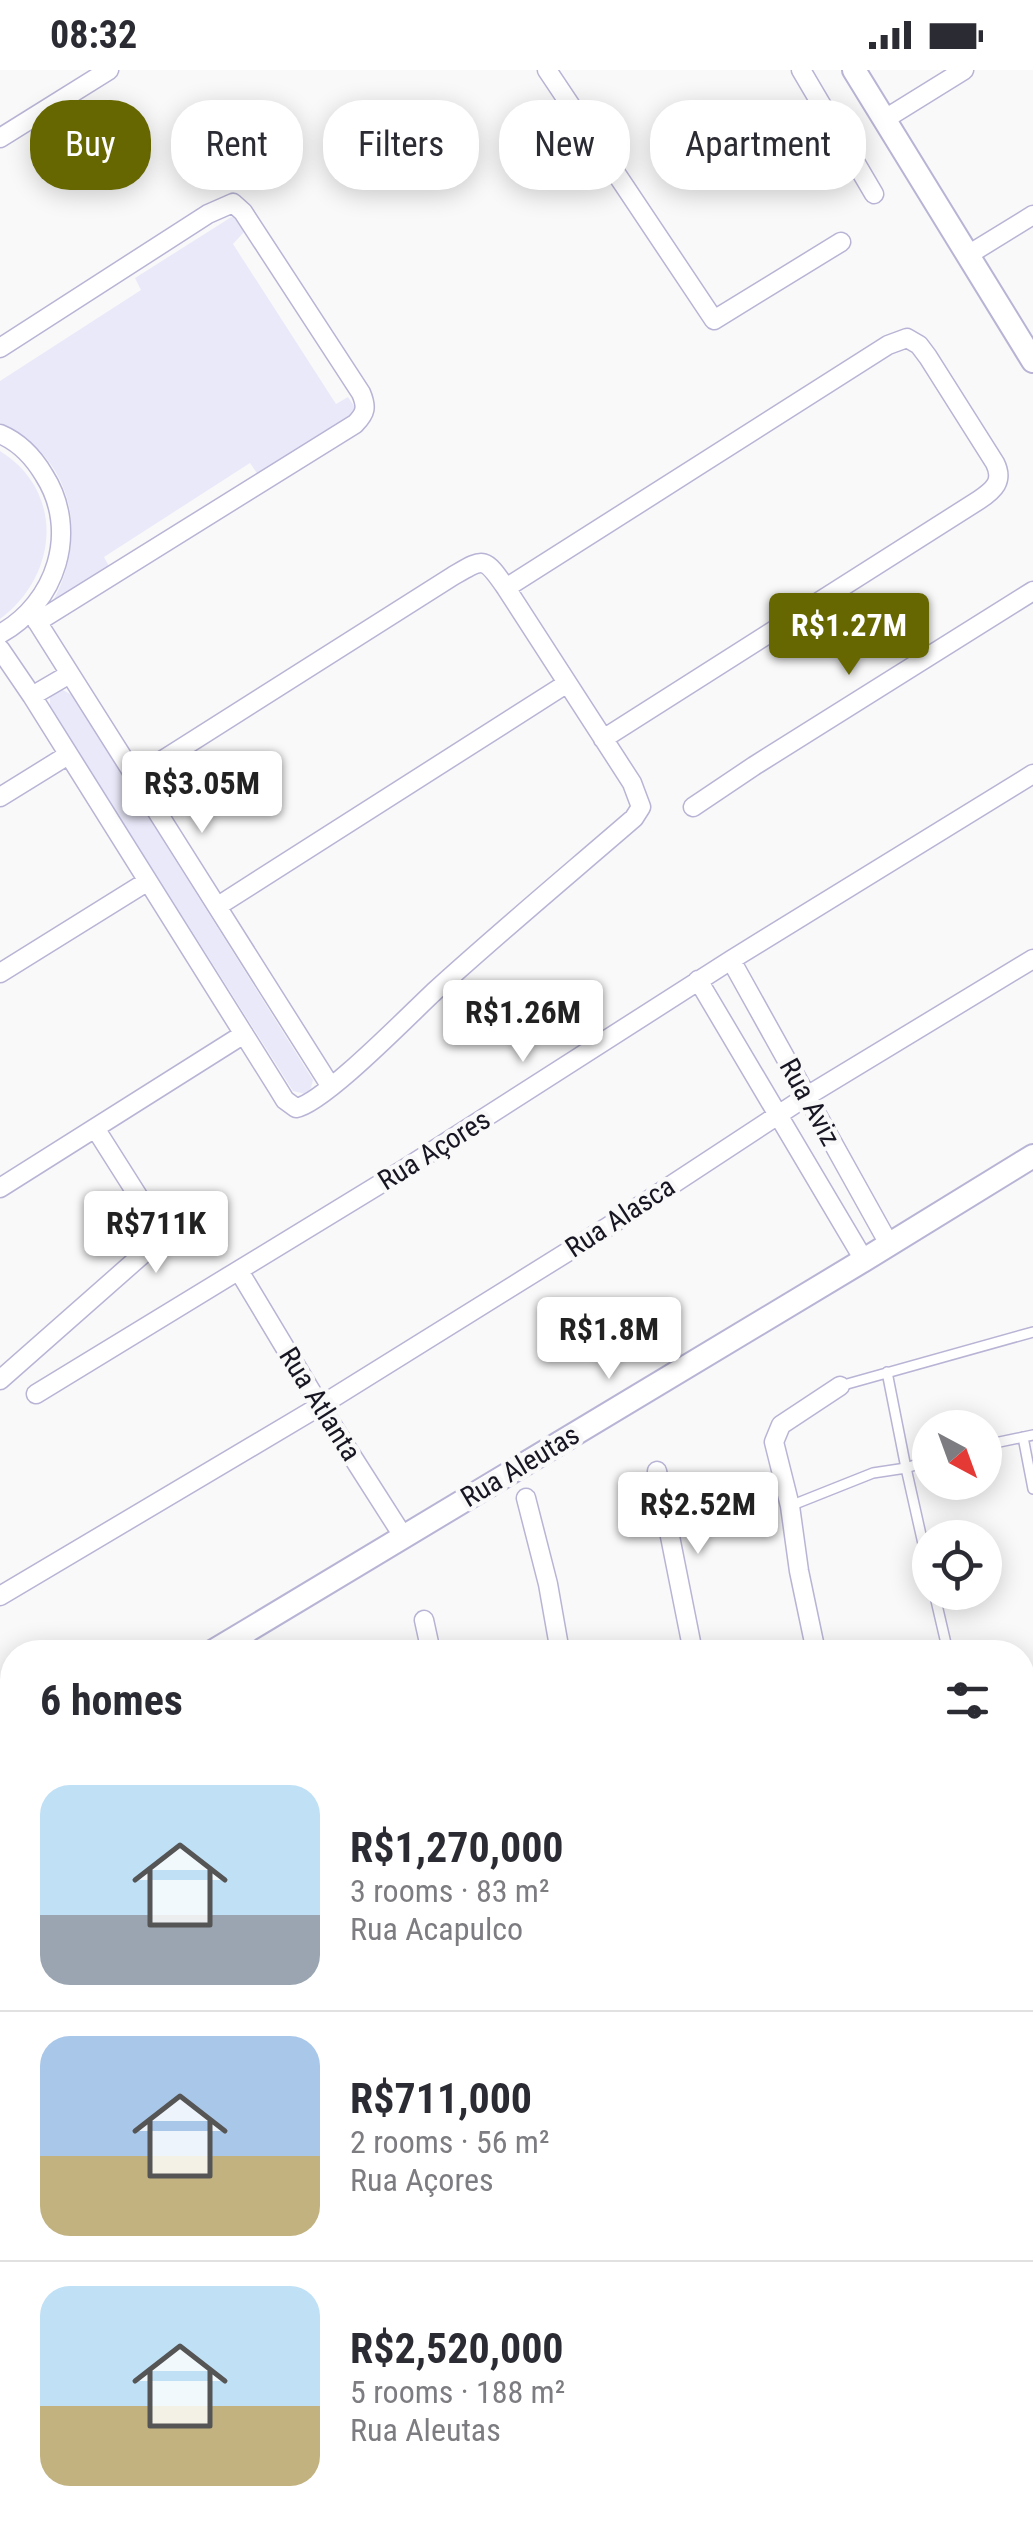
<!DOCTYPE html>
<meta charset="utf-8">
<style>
body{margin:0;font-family:"Roboto Condensed",sans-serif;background:#f2f2f3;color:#2b2b33;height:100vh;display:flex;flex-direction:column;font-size:38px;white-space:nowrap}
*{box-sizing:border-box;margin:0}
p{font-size:32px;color:#7c7c81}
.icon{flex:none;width:55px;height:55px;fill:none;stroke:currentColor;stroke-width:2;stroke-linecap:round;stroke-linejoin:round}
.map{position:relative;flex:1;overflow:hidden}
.details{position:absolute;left:0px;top:1570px;width:1035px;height:892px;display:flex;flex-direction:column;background:#fff;border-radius:40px 40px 0 0;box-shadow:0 5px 25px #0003}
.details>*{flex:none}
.top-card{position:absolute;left:30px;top:30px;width:975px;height:90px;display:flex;gap:20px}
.needle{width:65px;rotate:139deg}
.tools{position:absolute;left:912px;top:1340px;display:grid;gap:20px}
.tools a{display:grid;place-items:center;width:90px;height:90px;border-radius:50%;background:#fff;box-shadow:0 5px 25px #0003;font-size:50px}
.price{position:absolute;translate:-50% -85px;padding:0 22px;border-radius:10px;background:#fff;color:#222;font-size:32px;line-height:65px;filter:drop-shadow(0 2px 5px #0008)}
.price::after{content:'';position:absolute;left:50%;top:60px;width:30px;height:22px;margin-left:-15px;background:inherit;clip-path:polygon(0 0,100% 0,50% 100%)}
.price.active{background:#666701;color:#fff}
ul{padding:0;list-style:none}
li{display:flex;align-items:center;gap:30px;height:250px;padding:0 40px}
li+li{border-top:2px solid #e1e1e2}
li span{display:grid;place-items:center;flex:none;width:280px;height:200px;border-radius:30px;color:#555}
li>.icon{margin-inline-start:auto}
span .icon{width:120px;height:120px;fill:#fffc;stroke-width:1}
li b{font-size:42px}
h2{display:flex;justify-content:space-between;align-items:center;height:120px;padding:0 40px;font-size:42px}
.chip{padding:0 35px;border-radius:40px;background:#fff;box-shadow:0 5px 25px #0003;font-size:35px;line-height:90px}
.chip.active{background:#666701;color:#fff}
.status{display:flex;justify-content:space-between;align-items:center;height:70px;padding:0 50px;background:#fff;direction:ltr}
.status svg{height:28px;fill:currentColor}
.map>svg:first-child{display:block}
.green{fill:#eae9fa}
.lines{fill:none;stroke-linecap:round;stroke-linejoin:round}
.service-casing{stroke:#b8b4d5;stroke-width:12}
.minor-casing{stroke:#b8b4d5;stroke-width:21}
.tertiary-casing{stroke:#b8b4d5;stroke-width:26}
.primary-casing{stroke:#7b70b2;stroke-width:34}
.service{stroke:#fff;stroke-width:9}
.minor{stroke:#fff;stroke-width:18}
.tertiary{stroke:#fff;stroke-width:22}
.primary{stroke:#d0c7ff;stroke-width:30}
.labels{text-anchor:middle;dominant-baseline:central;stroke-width:9;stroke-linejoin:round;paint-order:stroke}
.street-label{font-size:28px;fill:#181622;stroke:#f9f9f9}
</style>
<div class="status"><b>08:32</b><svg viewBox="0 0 49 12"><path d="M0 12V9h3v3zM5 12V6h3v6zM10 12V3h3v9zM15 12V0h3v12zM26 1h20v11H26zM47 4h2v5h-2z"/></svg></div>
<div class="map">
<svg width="1033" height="2462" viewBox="0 0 1033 2462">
<rect width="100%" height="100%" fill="#f9f9f9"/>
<path class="green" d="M233,146l11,16 -11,12 103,160 12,-7 10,15 -99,64 -9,-13 -146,94 7,13 -53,36 -4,-7c35,-67 18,-142 -54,-176v-42l141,-91 -6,-12z
M0,381c66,41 58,125 0,168z
M61,619l11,6 241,385 -2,8 -6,6 -12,-3 -243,-384v-12z"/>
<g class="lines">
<defs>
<path id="service" d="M887,1302l19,96 24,107
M840,1316l193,-54
M1023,1367l10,52
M985,1375l48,-10
M790,1436l83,-33 33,-5 24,-8
M934,1522l14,60
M1022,1821l7,1 4,5
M1022,1857l11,-8
M0,1966l12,19
M382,2450l7,12
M438,2450l9,12
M543,2462l19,-12"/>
<path id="minor" d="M547,0l167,250 127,-78
M801,0l73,124
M885,49l79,-49
M0,68l109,-68
M968,185l65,-40
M0,278l208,-134 25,-11 10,9 118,181c6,14 5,20 -6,31l-318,198
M0,364c19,8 34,24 44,41 36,56 12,128 -44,159
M506,518c128,-80 254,-163 382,-243l19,-7 12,7 9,12 67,106c9,18 -1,27 -16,37l-376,239
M31,542c99,159 201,316 300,475
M0,579l32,47 245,391 8,13 11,8c27,-4 115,-95 140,-118 65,-59 132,-115 198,-172l7,-11 -9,-24 -126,-195c-22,-32 -22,-30 -53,-12l-317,201
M32,626l36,-21
M0,727l68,-42
M693,737l61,-41 279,-175
M218,836l348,-222
M731,890l158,284
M0,903l148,-92
M698,910l166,280
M0,1118l244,-154
M239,1201l81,135 83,130
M0,1310l152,-134 3,-9 -3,-19 -57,-90
M36,1324l367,-224 328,-210 302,-186
M657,1401l36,181
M526,1428l22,86 12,68
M0,1526l320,-190 286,-178 201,-132 226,-137
M424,1550l7,32
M816,1582l-17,-81 -9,-65 -16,-64 7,-17 59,-39
M1022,1767l11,-2
M0,1907h12
M0,2312l12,-15
M126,2462l10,-12"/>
<path id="tertiary" d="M854,0l179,291
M212,1582l652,-392 169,-104
M0,1712l12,-8"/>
<path id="primary" d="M0,1934l12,21
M0,2014l12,20
M273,2450l7,12
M319,2450l8,12"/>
</defs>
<use href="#service" class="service-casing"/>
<use href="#minor" class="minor-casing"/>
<use href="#tertiary" class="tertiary-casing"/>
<use href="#primary" class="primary-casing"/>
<use href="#service" class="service"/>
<use href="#minor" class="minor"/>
<use href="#tertiary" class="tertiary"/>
<use href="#primary" class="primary"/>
</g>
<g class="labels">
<g class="street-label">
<text transform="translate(810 1032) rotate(61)">Rua Aviz</text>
<text transform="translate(434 1080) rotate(-32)">Rua Açores</text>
<text transform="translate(620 1147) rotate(-33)">Rua Alasca</text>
<text transform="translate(320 1334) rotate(58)">Rua Atlanta</text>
<text transform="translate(520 1396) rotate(-31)">Rua Aleutas</text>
</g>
</g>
</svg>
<div class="tools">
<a><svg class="needle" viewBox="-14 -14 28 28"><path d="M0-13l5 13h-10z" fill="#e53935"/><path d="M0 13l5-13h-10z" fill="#7c7c81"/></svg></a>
<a><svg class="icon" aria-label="locate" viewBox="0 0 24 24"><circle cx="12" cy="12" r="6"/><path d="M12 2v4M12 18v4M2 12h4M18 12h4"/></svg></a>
</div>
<b class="price active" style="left:849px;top:608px">R$1.27M</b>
<b class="price" style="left:202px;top:766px">R$3.05M</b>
<b class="price" style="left:523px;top:995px">R$1.26M</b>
<b class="price" style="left:156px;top:1206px">R$711K</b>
<b class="price" style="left:609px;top:1312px">R$1.8M</b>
<b class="price" style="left:698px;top:1487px">R$2.52M</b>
<div class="top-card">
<a class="chip active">Buy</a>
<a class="chip">Rent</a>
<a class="chip">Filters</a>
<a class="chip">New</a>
<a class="chip">Apartment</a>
</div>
<section class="details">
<h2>6 homes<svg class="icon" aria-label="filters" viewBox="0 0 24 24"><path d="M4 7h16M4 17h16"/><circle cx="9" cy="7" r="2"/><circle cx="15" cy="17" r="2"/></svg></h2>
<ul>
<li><span style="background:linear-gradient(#bfe0f5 65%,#9aa5b1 0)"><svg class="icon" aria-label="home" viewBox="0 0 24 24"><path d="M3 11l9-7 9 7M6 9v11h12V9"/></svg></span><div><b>R$1,270,000</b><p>3 rooms · 83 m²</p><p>Rua Acapulco</p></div></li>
<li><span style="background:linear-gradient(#a9c7e8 60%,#c2b280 0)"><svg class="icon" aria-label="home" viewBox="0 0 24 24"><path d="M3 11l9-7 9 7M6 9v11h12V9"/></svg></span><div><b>R$711,000</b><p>2 rooms · 56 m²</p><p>Rua Açores</p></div></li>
<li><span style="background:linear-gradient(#bfe0f5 60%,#c2b280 0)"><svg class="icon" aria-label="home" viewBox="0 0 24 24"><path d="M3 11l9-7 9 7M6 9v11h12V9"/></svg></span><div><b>R$2,520,000</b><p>5 rooms · 188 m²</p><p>Rua Aleutas</p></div></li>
</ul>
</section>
</div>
